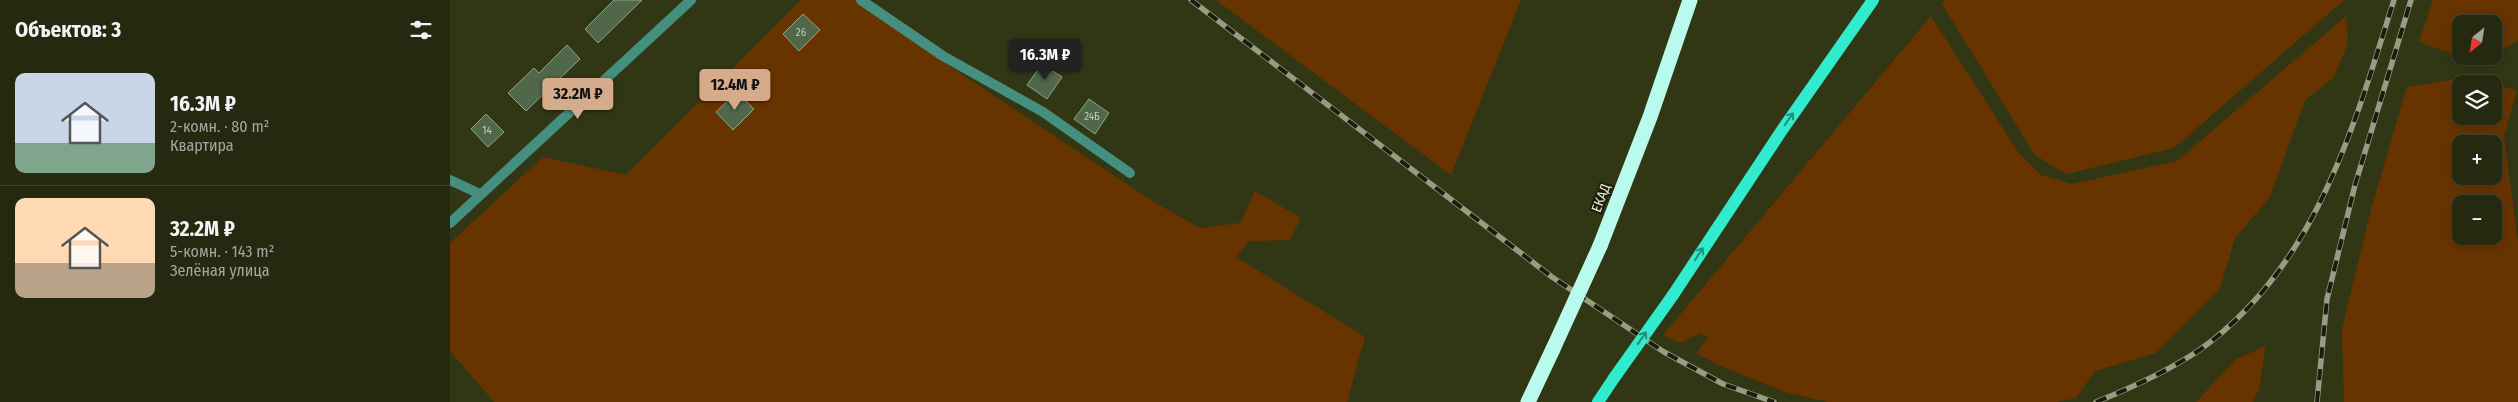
<!DOCTYPE html>
<html lang="ru">
<meta charset="utf-8">
<style>
body{margin:0;font-family:"Fira Sans Condensed",sans-serif;background:#31351e;color:#f1f3f6;height:100vh;display:flex;flex-direction:column;font-size:19px;white-space:nowrap}
*{box-sizing:border-box;margin:0}
p{font-size:16px;color:#a3a69f}
.icon{flex:none;width:28px;height:28px;fill:none;stroke:currentColor;stroke-width:2;stroke-linecap:round;stroke-linejoin:round}
.map{position:relative;flex:1;overflow:hidden}
.side{display:flex;flex-direction:column;background:#252910;width:450px}
.side>*{flex:none}
.needle{width:32px;rotate:210deg}
.tools{position:absolute;left:2002px;top:15px;display:grid;gap:10px}
.tools a{display:grid;place-items:center;width:50px;height:50px;border-radius:10px;background:#252910;box-shadow:0 2px 8px #0003,0 0 0 1px #424530;font-size:25px}
.price{position:absolute;translate:-50% -42px;padding:0 11px;border-radius:5px;background:#d6ab8b;color:#111;font-size:16px;line-height:32px;filter:drop-shadow(0 1px 2px #0008)}
.price::after{content:'';position:absolute;left:50%;top:30px;width:15px;height:11px;margin-left:-8px;background:inherit;clip-path:polygon(0 0,100% 0,50% 100%)}
.price.selected{background:#222;color:#fff}
ul{padding:0;list-style:none}
li{display:flex;align-items:center;gap:15px;height:125px;padding:0 15px}
li+li{border-top:1px solid #424530}
li span{display:grid;place-items:center;flex:none;width:140px;height:100px;border-radius:10px;color:#555}
li>.icon{margin-inline-start:auto}
span .icon{width:60px;height:60px;fill:#fffc;stroke-width:1}
li b{font-size:21px}
h2{display:flex;justify-content:space-between;align-items:center;height:60px;padding:0 15px;font-size:21px}
main{display:flex;flex:1;min-height:0}
.map>svg:first-child{display:block}
.green{fill:#673400;fill-rule:evenodd}
.building{fill:#506749;stroke:#8da685}
.lines{fill:none;stroke-linecap:round;stroke-linejoin:round}
.street{stroke:#458f80;stroke-width:10}
.primary{stroke:#30ebcd;stroke-width:12}
.highway{stroke:#b8faeb;stroke-width:15}
.rail-casing{stroke:#979c82;stroke-width:5.5}
.rail{stroke:#1a1d0e;stroke-width:4;stroke-dasharray:11;stroke-linecap:butt}
.primary-bridge{stroke:#30ebcd;stroke-width:12}
.highway-bridge{stroke:#b8faeb;stroke-width:15}
.oneway{stroke:#268e77}
.labels{text-anchor:middle;dominant-baseline:central;stroke-width:4;stroke-linejoin:round;paint-order:stroke}
.number-label{font-size:11px;fill:#c1cbb4}
.street-label{font-size:14px;fill:#e7ecd8;stroke:#1a1d0e}
</style>
<main>
<section class="side">
<h2>Объектов: 3<svg class="icon" aria-label="filters" viewBox="0 0 24 24"><path d="M4 7h16M4 17h16"/><circle cx="9" cy="7" r="2"/><circle cx="15" cy="17" r="2"/></svg></h2>
<ul>
<li><span style="background:linear-gradient(#c9d6e8 70%,#7fa58c 0)"><svg class="icon" aria-label="home" viewBox="0 0 24 24"><path d="M3 11l9-7 9 7M6 9v11h12V9"/></svg></span><div><b>16.3M ₽</b><p>2-комн. · 80 m²</p><p>Квартира</p></div></li>
<li><span style="background:linear-gradient(#ffd9b3 65%,#b9a48a 0)"><svg class="icon" aria-label="home" viewBox="0 0 24 24"><path d="M3 11l9-7 9 7M6 9v11h12V9"/></svg></span><div><b>32.2M ₽</b><p>5-комн. · 143 m²</p><p>Зелёная улица</p></div></li>
</ul>
</section>
<div class="map">
<svg width="2068" height="402" viewBox="0 0 2068 402">
<rect width="100%" height="100%" fill="#313715"/>
<path class="green" d="M351,0h64l83,65 206,137 46,26 40,-5 15,-32 46,27 -11,22 -41,1 -13,16 129,80 -18,65h-853l-44,-51v-108l93,-86 83,18z
M766,0h305l-70,175z
M1495,0h399l-170,148 -108,26 -31,-19 -93,-151z
M1983,0h85v41l-24,13 -2,-37 -15,7h-16v18l-8,12 -34,-12z
M1481,16l87,136 23,23 31,9 105,-23 169,-145 2,27 -15,35 -28,22 -35,97 -35,41 -15,51 -64,64 -61,18 -19,27 -21,4h-228l-42,-10 -60,-24 -29,-15 12,-15 -7,-5 -21,10 -17,-8z
M2013,78l25,6h-27v32h33v-31l23,5 -13,46 14,107v159h-174l-2,-73 29,-120 36,-122zM2011,144h33v32h-33zM2011,204h33v32h-33z
M1816,346l-7,43 -6,13h-57l40,-43z"/>
<path class="building" d="M164,0h28l-44,43 -13,-14z
M353,14l17,16 -21,21 -16,-17z
M117,45l13,14 -54,52 -18,-18 26,-25 5,5z
M592,64l20,13 -15,22 -20,-14z
M287,92l17,17 -21,21 -17,-18z
M639,99l20,14 -14,21 -21,-15z
M36,114l18,18 -16,15 -17,-18z"/>
<g class="lines">
<path class="street" d="M411,0l82,56 100,56 87,61
M0,180l30,14
M0,223l241,-223"/>
<path class="primary" d="M1223,295l109,-165 91,-130
M1148,402l16,-24"/>
<path class="highway" d="M1150,246l50,-129 40,-117
M1078,402l25,-53"/>
<defs>
<path id="rail" d="M741,0l361,277 112,75 59,32 51,18
M1646,402c35,-14 70,-30 102,-51 117,-82 155,-222 196,-351
M1867,402l10,-103 28,-114 56,-185"/>
</defs>
<use href="#rail" class="rail-casing"/>
<use href="#rail" class="rail"/>
<path class="primary-bridge" d="M1164,378l59,-83"/>
<path class="highway-bridge" d="M1103,349l47,-103"/>
</g>
<defs><path id="oneway-shaft" d="M-6 0H5M1.5-3L5.5 0L1.5 3" fill="none" stroke-width="1.6" stroke-linecap="round" stroke-linejoin="round" transform="scale(1.25)"/></defs>
<g class="oneway">
<use href="#oneway-shaft" transform="translate(1339 119) rotate(-55)"/>
<use href="#oneway-shaft" transform="translate(1249 254) rotate(-57)"/>
<use href="#oneway-shaft" transform="translate(1192 338) rotate(-55)"/>
</g>
<g class="labels">
<g class="number-label">
<text x="351" y="32">26</text>
<text x="642" y="116">24Б</text>
<text x="37" y="130">14</text>
</g>
<g class="street-label">
<text transform="translate(1151 198) rotate(-69)">ЕКАД</text>
</g>
</g>
</svg>
<div class="tools">
<a><svg class="needle" viewBox="-14 -14 28 28"><path d="M0-13l5 13h-10z" fill="#e53935"/><path d="M0 13l5-13h-10z" fill="#a3a69f"/></svg></a>
<a><svg class="icon" aria-label="layers" viewBox="0 0 24 24"><path d="M12 4l9 5-9 5-9-5zM3 14l9 5 9-5"/></svg></a>
<a>+</a>
<a>−</a>
</div>
<b class="price selected" style="left:595px;top:81px">16.3M ₽</b>
<b class="price" style="left:285px;top:111px">12.4M ₽</b>
<b class="price" style="left:128px;top:120px">32.2M ₽</b>
</div>
</main>
